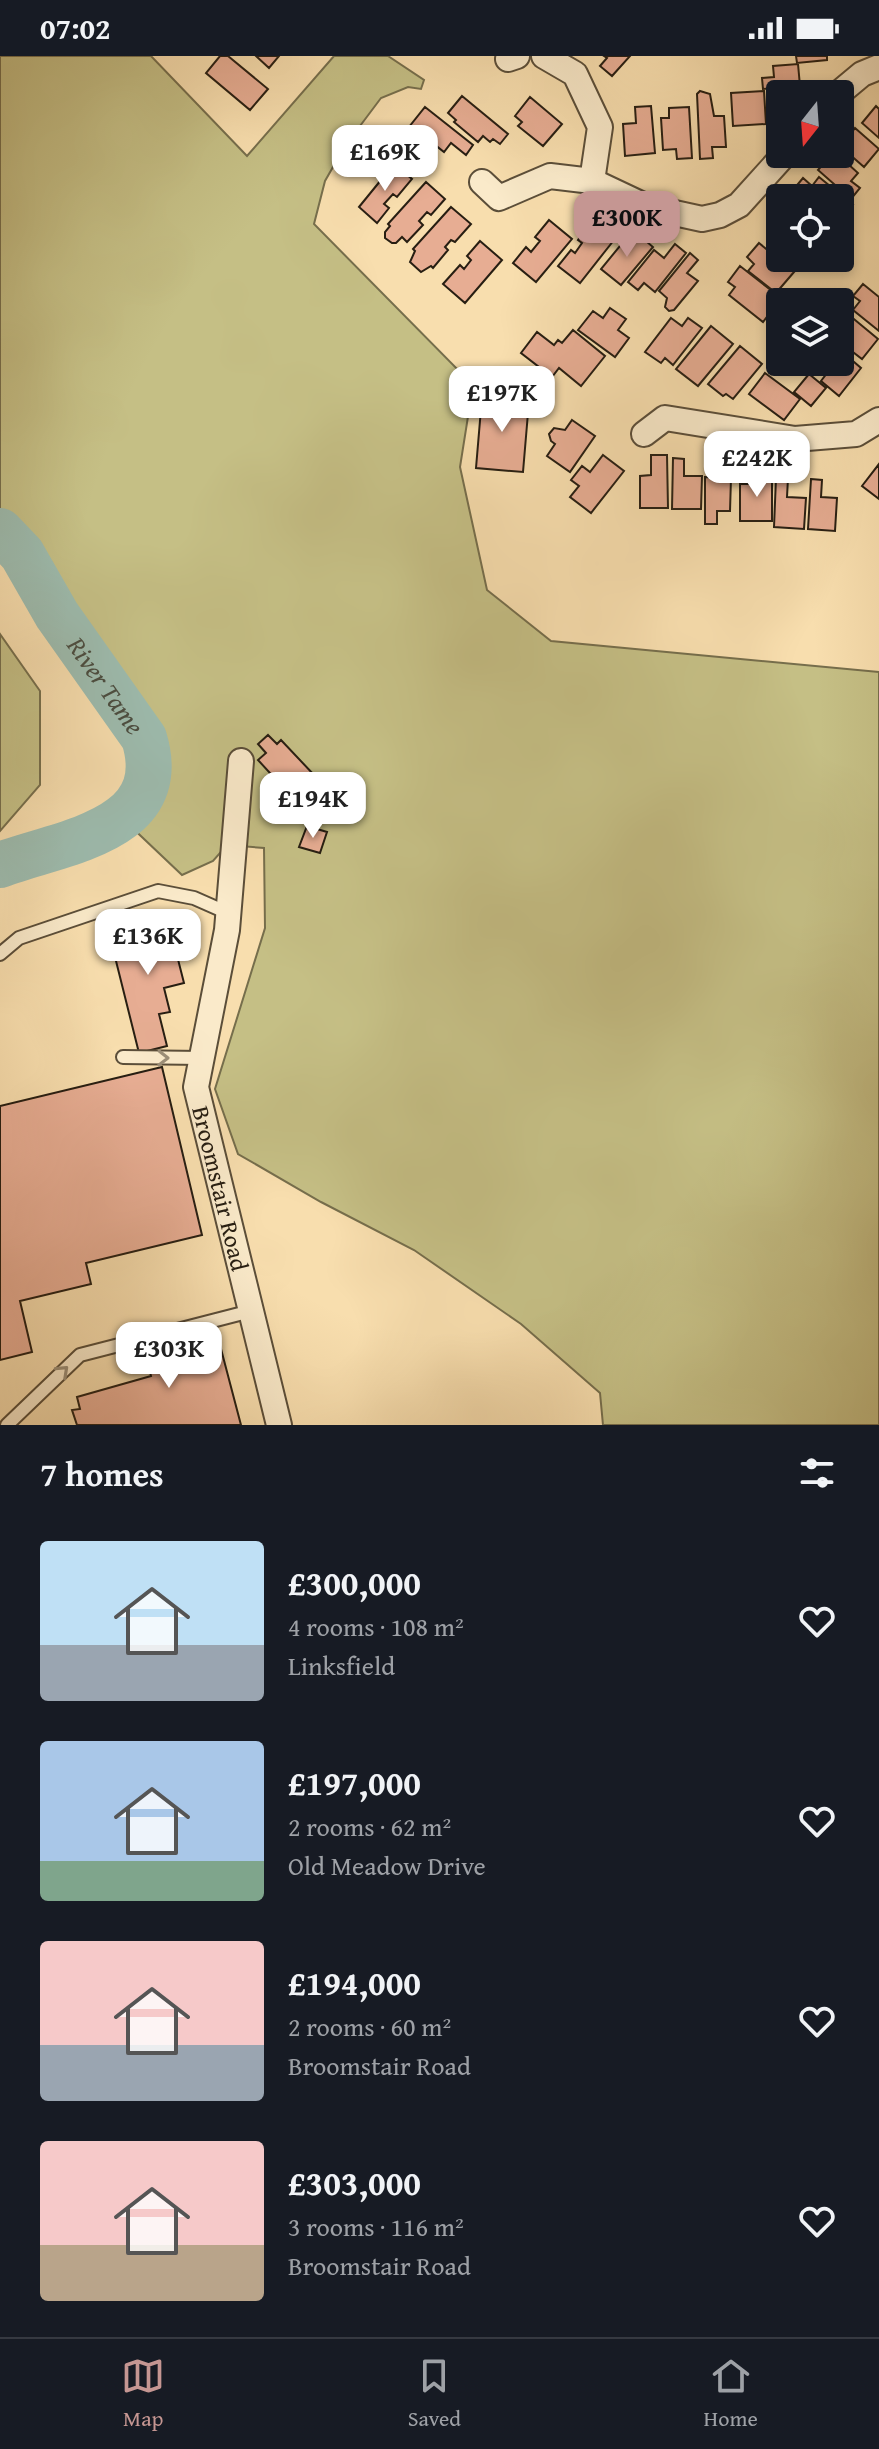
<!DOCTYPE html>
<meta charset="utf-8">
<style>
body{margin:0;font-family:"Gentium Book Plus",serif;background:#20242c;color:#f1f3f6;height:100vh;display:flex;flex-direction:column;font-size:30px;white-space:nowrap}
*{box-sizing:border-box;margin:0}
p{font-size:26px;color:#9ea1a6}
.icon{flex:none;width:44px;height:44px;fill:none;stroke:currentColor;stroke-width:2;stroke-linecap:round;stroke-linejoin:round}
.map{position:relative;height:1369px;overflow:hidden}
.side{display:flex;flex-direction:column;background:#171b24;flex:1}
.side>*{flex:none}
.needle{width:52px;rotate:197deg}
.controls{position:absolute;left:766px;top:24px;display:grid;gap:16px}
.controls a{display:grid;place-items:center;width:88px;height:88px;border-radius:8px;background:#171b24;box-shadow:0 4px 12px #0003;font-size:40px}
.price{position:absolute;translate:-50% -68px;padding:0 18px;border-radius:16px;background:#fff;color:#222;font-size:26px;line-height:52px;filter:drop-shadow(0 2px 4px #0008)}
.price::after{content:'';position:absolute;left:50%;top:48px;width:24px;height:18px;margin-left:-12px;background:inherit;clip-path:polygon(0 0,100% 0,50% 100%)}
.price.current{background:#c59692;color:#111}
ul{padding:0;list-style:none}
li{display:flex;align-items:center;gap:24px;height:200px;padding:0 40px}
li span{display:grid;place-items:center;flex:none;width:224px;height:160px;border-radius:8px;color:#555}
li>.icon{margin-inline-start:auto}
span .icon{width:96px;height:96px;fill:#fffc;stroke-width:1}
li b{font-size:34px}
h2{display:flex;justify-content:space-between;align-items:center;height:96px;padding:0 40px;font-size:34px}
.status{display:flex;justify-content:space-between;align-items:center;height:56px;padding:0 40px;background:#171b24;direction:ltr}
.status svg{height:22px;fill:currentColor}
.menu{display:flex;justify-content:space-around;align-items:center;height:112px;border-top:2px solid #363941;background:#171b24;font-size:22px;color:#9ea1a6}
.menu a{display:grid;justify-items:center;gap:4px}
.menu .current{color:#c59692}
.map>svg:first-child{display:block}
.green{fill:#c5bf85;stroke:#766e4c;stroke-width:2}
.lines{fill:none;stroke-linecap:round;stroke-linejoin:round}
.river{stroke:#9dbcaf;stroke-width:46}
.building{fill:#e7ad93;stroke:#271e12;stroke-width:2}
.lane-casing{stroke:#5b4e39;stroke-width:16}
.street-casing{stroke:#5b4e39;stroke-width:28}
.lane{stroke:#faeaca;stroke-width:12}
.street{stroke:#faeaca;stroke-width:24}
.oneway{stroke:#9b8e77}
.labels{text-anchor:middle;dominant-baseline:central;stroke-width:8;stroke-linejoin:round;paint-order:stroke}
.street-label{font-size:24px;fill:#271e12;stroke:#faeaca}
.water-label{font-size:26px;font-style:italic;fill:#4a4d41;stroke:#faeaca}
</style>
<div class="status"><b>07:02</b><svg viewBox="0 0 49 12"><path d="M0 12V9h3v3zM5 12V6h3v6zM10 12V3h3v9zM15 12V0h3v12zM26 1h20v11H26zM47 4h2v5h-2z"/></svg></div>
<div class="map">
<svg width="879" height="1369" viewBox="0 0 879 1369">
<rect width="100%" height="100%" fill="#f8deae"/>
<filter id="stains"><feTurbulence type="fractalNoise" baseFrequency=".0025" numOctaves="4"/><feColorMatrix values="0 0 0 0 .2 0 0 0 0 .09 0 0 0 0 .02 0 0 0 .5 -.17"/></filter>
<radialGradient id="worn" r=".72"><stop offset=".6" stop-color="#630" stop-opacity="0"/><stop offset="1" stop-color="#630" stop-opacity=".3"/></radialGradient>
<path class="green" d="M0,0h151l96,100 87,-100h54l36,24 -3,9 -13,-2 -27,11 -36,48 -20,35 -11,43 159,161 -13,82 27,123 64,51 328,31v753h-276l-3,-32 -79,-69 -107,-74 -93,-48 -83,-48 -23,-65 50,-161 -1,-80 -37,-3 -14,16 -31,14 -59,-56c20,-28 32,-45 21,-81l-87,-123 -35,-61 -22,-23z
M0,578l40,57v94l-40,46z"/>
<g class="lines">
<path class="river" id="s1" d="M0,475l22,23 35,61 87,123c29,94 -84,104 -144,127"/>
</g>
<path class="building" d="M220,0h8l40,33 -18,21 -44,-37z
M256,0h23l-10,12z
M604,0h26l-18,20 -12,-10 7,-8z
M796,0h31v4l-30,3z
M798,8l2,22 -37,3 -1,-11 12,-1 -1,-11z
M700,35l10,3 4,22h10l2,31h-14l1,11 -13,1 -3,-65z
M764,35l2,33 -33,2 -2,-33z
M462,40l46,38 -8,10 -7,-5 -3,3 -7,-6 -5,6 -24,-20 2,-2 -8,-7z
M530,41l32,27 -19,22 -25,-20 4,-4 -7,-6z
M651,50l4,47 -30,3 -2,-32 13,-1 -1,-16z
M876,50l3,3v29l-17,-15z
M425,51l48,38 -7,10 -15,-12 -7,9 -19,-15 -6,7 -9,-7 -1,-10z
M689,51l3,51 -15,1 -1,-10 -13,1 -2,-32h8v-10z
M855,72l24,21 -15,18 -24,-21z
M832,98h5l21,19 -7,8 9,7 -9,11 -33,-29z
M394,108l18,15 -15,18 -4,-3 -9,10 5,4 -12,15 -18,-16z
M819,121l34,28 -10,12 -3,-2v-17h-38l-9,-8 10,-12 9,8z
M426,126l19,17 -14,16 -4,-3 -8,9 4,4 -16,17 -5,-5 -6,6h-4l-7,-5v-6l5,-6 -2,-2z
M451,151l20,17 -16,18 -4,-2 -6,7 3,3 -15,18 -2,-2 -10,6 -11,-10 5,-11 -2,-2z
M549,164l23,19 -36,43 -23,-19 13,-16 5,5 9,-11 -5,-4z
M591,166l23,18 -34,43 -22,-17 13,-16 4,3 7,-10 -4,-3z
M780,167v34l-12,-10 8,-9 -5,-4z
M629,179l7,6 4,-5 13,11 -32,38 -20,-16z
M480,185l22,19 -37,43 -22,-19 17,-19 4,4 7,-9 -4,-4z
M759,187l35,29 -18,21 -28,-22 6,-7 -7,-7z
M675,188l11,9 -31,39 -11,-9 -6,7 -10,-8 26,-32 10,8z
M690,197l8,7 -11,13 11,8 -24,29 -5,1 -4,-4 2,-9 -8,-7z
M781,202h24l-10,12z
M740,210l41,32 -18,24 -34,-27 6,-8 -7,-5z
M863,228l16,13v34l-26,-21 7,-9 -7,-5z
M610,252l16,11 -8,11 11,8 -14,19 -37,-27 15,-19 10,7z
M849,259l29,24 -16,20 -22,-17v-15z
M671,262l11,8 6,-8 14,10 -29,37 -8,-7 -4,5 -16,-11z
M711,270l22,18 -35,42 -22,-17z
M573,274l32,26 -24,30 -22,-18 -7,9 -31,-24 16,-21 17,13 4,-5 4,3z
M740,290l22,18 -29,35 -7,-5 -3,2 -15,-12z
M840,294l21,18 -22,28 -18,-15 6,-8 -6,-6 3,-3 -3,-2h19z
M765,317l35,26 -16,21 -35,-26z
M809,318l17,14 -15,18 -17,-14z
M482,341l47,4 -6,71 -47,-4z
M572,364l23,16 -25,36 -23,-16 8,-12 -4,-3 -2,-7 5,-6 11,2z
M603,399l21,16 -33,42 -21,-16 9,-11 -8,-6 11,-14 8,6z
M651,399h16l1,53h-28v-32l11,-1z
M673,402l11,1v17h18l-1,33h-29z
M879,408v35l-17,-13z
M772,418v47h-32v-37h8l-1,-9z
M705,421l26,1 -1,33h-13v13h-12z
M776,422h12l-1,19 19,1 -2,31 -30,-2z
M811,423l11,1 -1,17 16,1 -2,33 -27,-2z
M268,679l9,9 4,-4 34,36 -23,21 -34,-37 8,-7 -8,-9z
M307,770l20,6 -7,21 -21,-6z
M166,856l18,71 -20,5 6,24 -11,2 8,32 -28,7 -26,-104 18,-5 -6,-22z
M162,1011l40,168 -116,28 5,21 -71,17 12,51 -32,8v-254z
M216,1274l25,95h-164l-5,-15 8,-1 -3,-12 74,-21 -7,-27z"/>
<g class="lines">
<defs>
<path id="lane" d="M0,898l19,-16 139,-47 36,7 34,15
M123,1001l79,1
M7,1369l73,-70 171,-44"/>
<g id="street">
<path d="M544,0l31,18 25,53 -8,54"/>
<path d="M508,3l9,-3"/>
<path d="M838,38l24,-20 17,-7"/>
<path d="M482,126l17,16 51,-22 42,5 55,26 55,12 18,-4 19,-10 46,-51"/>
<path d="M644,378l21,-16 130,21 61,-5 23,-14"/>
<path id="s2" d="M241,705l-14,169 -31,157 83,338"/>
</g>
</defs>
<use href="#lane" class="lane-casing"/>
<use href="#street" class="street-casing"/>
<use href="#lane" class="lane"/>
<use href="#street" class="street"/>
</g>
<defs><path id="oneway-chevron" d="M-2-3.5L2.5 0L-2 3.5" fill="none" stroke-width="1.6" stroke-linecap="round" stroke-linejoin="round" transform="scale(2)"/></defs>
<g class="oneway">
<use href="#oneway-chevron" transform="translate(163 1002) rotate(1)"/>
<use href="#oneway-chevron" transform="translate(63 1315) rotate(-43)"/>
</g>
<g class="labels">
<g class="street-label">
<text stroke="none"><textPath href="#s2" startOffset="434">Broomstair Road</textPath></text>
</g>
<g class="water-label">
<text stroke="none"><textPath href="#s1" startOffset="188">River Tame</textPath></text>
</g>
</g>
<rect width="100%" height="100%" filter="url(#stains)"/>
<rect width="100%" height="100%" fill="url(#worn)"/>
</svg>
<div class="controls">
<a><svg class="needle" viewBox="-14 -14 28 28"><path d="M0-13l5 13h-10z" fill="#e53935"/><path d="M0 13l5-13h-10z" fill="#9ea1a6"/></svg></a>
<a><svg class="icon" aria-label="locate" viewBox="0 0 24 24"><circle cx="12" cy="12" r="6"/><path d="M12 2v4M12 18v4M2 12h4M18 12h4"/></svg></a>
<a><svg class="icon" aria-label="layers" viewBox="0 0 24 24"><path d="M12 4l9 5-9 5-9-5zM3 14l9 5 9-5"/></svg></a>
</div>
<b class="price" style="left:385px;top:137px">£169K</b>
<b class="price current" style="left:627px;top:203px">£300K</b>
<b class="price" style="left:502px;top:378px">£197K</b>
<b class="price" style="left:757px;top:443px">£242K</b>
<b class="price" style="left:313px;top:784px">£194K</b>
<b class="price" style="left:148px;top:921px">£136K</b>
<b class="price" style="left:169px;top:1334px">£303K</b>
</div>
<section class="side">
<h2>7 homes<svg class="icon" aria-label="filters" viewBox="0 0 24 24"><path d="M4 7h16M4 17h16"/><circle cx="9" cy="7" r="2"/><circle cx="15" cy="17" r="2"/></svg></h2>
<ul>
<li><span style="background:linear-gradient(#bfe0f5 65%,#9aa5b1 0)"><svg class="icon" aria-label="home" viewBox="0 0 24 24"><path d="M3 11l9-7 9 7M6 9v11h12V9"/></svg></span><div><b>£300,000</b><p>4 rooms · 108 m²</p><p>Linksfield</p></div><svg class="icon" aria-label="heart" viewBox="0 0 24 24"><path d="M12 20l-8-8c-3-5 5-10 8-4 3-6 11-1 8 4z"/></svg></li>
<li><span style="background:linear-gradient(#a9c7e8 75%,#7fa58c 0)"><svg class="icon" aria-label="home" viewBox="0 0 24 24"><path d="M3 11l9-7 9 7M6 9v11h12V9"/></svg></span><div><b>£197,000</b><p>2 rooms · 62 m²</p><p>Old Meadow Drive</p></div><svg class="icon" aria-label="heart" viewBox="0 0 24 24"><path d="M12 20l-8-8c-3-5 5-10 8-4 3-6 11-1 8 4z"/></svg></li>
<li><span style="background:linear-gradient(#f6c9c9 65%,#9aa5b1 0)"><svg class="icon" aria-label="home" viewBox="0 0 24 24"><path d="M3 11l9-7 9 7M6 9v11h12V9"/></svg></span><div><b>£194,000</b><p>2 rooms · 60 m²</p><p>Broomstair Road</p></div><svg class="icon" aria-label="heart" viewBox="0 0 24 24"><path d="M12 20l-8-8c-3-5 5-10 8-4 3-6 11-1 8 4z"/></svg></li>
<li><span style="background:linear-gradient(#f6c9c9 65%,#b9a48a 0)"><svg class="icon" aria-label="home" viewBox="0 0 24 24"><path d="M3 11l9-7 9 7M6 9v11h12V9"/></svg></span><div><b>£303,000</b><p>3 rooms · 116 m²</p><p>Broomstair Road</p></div><svg class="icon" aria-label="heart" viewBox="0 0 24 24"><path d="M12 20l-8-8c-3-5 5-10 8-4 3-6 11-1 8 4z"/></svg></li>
</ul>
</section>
<nav class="menu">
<a class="current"><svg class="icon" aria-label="map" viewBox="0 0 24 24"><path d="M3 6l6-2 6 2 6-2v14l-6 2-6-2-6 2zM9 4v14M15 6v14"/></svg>Map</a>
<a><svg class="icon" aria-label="saved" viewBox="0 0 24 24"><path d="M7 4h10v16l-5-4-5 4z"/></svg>Saved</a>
<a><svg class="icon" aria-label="home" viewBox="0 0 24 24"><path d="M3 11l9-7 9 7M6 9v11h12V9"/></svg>Home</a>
</nav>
